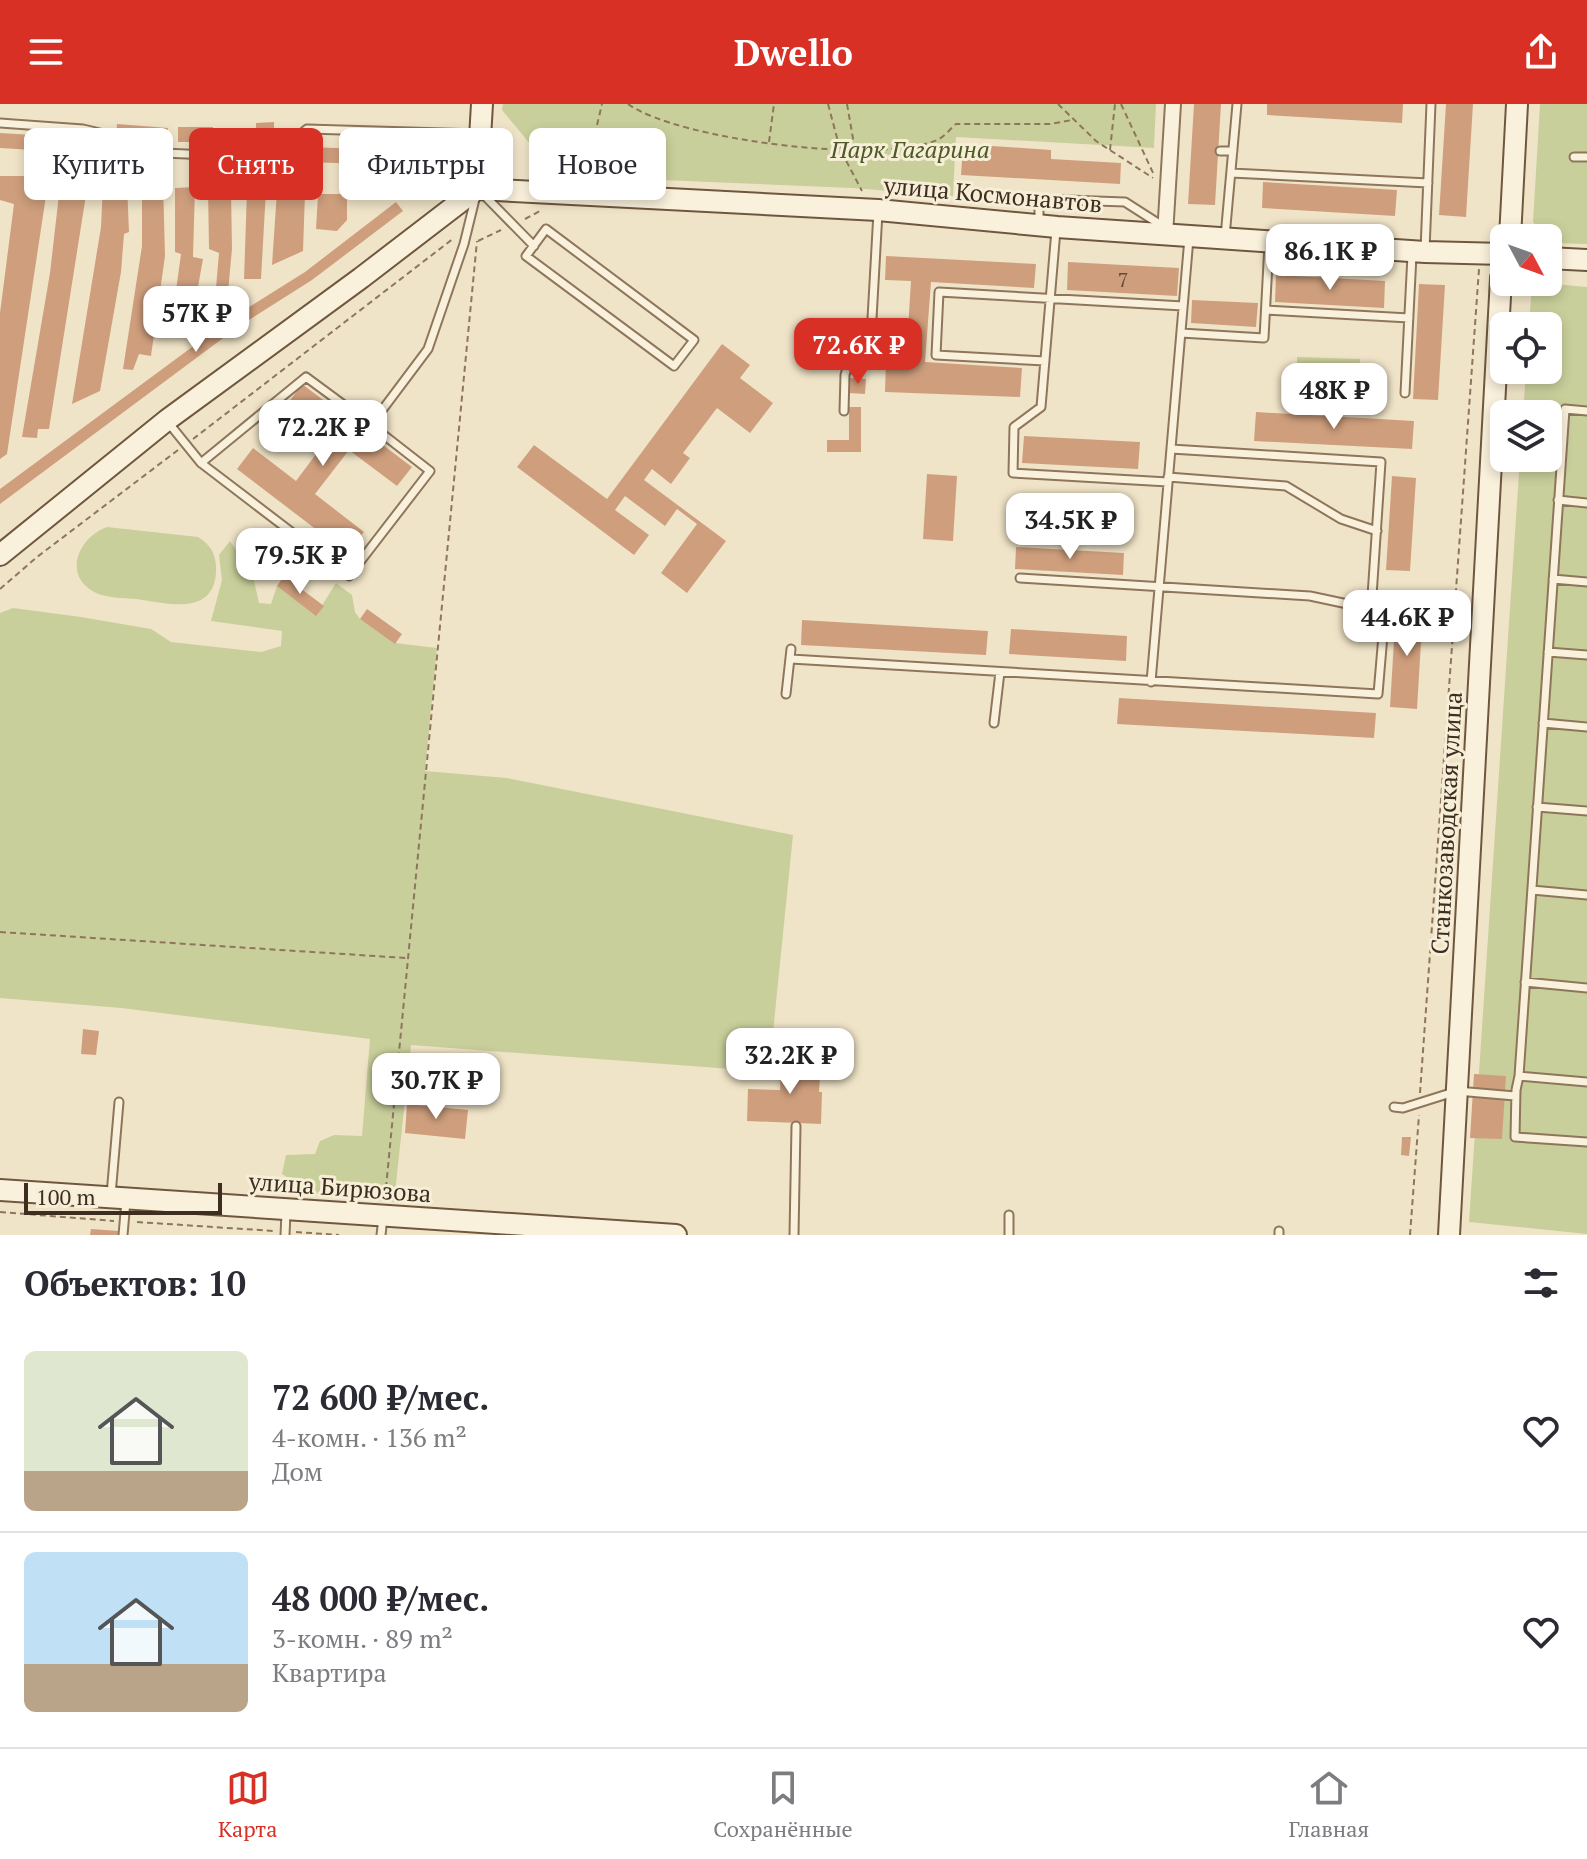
<!DOCTYPE html>
<html lang="ru">
<meta charset="utf-8">
<style>
body{margin:0;font-family:"PT Serif",serif;background:#f7f7f7;color:#2b2b33;height:100vh;display:flex;flex-direction:column;font-size:30px;white-space:nowrap}
*{box-sizing:border-box;margin:0}
p{font-size:26px;color:#7c7c81}
.icon{flex:none;width:44px;height:44px;fill:none;stroke:currentColor;stroke-width:2;stroke-linecap:round;stroke-linejoin:round}
.map{position:relative;height:1131px;overflow:hidden}
.details{display:flex;flex-direction:column;background:#fff;flex:1}
.details>*{flex:none}
.banner{position:absolute;left:24px;top:24px;width:800px;height:72px;display:flex;gap:16px}
.needle{width:52px;rotate:131deg}
.buttons{position:absolute;left:1490px;top:120px;display:grid;gap:16px}
.buttons a{display:grid;place-items:center;width:72px;height:72px;border-radius:12px;background:#fff;box-shadow:0 4px 12px #0003;font-size:40px}
.scale{position:absolute;left:24px;bottom:20px;width:198px;box-sizing:border-box;padding-left:8px;border:4px solid #3d2e20;border-top:0;font-size:22px;line-height:28px;white-space:nowrap;color:#3d2e20;-webkit-text-stroke:6px #f7eed8;paint-order:stroke}
.price{position:absolute;translate:-50% -68px;padding:0 18px;border-radius:16px;background:#fff;color:#222;font-size:26px;line-height:52px;filter:drop-shadow(0 2px 4px #0008)}
.price::after{content:'';position:absolute;left:50%;top:48px;width:24px;height:18px;margin-left:-12px;background:inherit;clip-path:polygon(0 0,100% 0,50% 100%)}
.price.current{background:#d93025;color:#fff}
ul{padding:0;list-style:none}
li{display:flex;align-items:center;gap:24px;height:200px;padding:0 24px}
li+li{border-top:2px solid #e1e1e2}
li span{display:grid;place-items:center;flex:none;width:224px;height:160px;border-radius:12px;color:#555}
li>.icon{margin-inline-start:auto}
span .icon{width:96px;height:96px;fill:#fffc;stroke-width:1}
li b{font-size:34px}
h2{display:flex;justify-content:space-between;align-items:center;height:96px;padding:0 24px;font-size:34px}
.chip{padding:0 28px;border-radius:12px;background:#fff;box-shadow:0 4px 12px #0003;font-size:28px;line-height:72px}
.chip.current{background:#d93025;color:#fff}
header{display:flex;justify-content:space-between;align-items:center;height:104px;padding:0 24px;background:#d93025;color:#fff;font-size:36px;font-weight:700}
.tabs{display:flex;justify-content:space-around;align-items:center;height:112px;border-top:2px solid #e1e1e2;background:#fff;font-size:22px;color:#7c7c81}
.tabs a{display:grid;justify-items:center;gap:4px}
.tabs .current{color:#d93025}
.map>svg:first-child{display:block}
.green{fill:#c9cf9b}
.building{fill:#cf9f7d}
.lines{fill:none;stroke-linecap:round;stroke-linejoin:round}
.lane-casing{stroke:#8d765c;stroke-width:11}
.street-casing{stroke:#8d765c;stroke-width:18}
.secondary-casing{stroke:#6f573f;stroke-width:24}
.path{stroke:#8d765c;stroke-width:2;stroke-dasharray:6 4;stroke-linecap:butt}
.lane{stroke:#faf1dc;stroke-width:7}
.street{stroke:#faf1dc;stroke-width:14}
.secondary{stroke:#faf1dc;stroke-width:20}
.labels{text-anchor:middle;dominant-baseline:central;stroke-width:6;stroke-linejoin:round;paint-order:stroke}
.number-label{font-size:20px;fill:#624a37}
.park-label{font-size:24px;font-style:italic;fill:#4d5a26;stroke:#f7eed8}
.street-label{font-size:24px;fill:#3d2e20;stroke:#f7eed8}
</style>
<header><svg class="icon" aria-label="menu" viewBox="0 0 24 24"><path d="M4 6h16M4 12h16M4 18h16"/></svg>Dwello<svg class="icon" aria-label="share" viewBox="0 0 24 24"><path d="M12 15V3M7 8l5-5 5 5M5 13v7h14v-7"/></svg></header>
<div class="map">
<svg width="1587" height="1131" viewBox="0 0 1587 1131">
<rect width="100%" height="100%" fill="#f0e4c8"/>
<path class="green" d="M503,0h653l-2,44 -198,-11 -3,59 -101,-8 -288,-12 -15,-9 -47,-57z
M1540,0h47v140l-35,-1 -19,-21z
M1532,178l55,5v947l-118,-12 51,-764h28v-44h-25l3,-44h22v-44h-19z
M1297,253l63,2 -1,27 -62,-2z
M107,423l91,10c14,8 19,20 18,36 -3,44 -51,30 -80,26 -13,-1 -31,-1 -42,-7 -32,-18 -15,-55 13,-65z
M230,437l23,35 6,27 12,1 6,-18 39,29 20,-32 16,12 3,17 5,7 35,24 42,5 -12,123 82,7 286,57 -24,237 -358,-27 -17,157 -81,-9 -31,-19 4,-19 29,-1 5,-13 14,-6 28,1 8,-97 -249,-31 -121,-10v-385l13,-5 68,9 70,12 20,13 90,10 20,-6 1,-15 -71,-10 11,-41 -3,-25z"/>
<path class="building" d="M1194,0h27l-6,101 -27,-1z
M1267,0h136l-1,19 -135,-8z
M1446,0h27l-7,113 -27,-2z
M274,18v15l-16,1v6h-35v-14h33v-7z
M117,20l51,4 -2,14 -50,-3z
M178,23h35v15h-35z
M0,29l83,5 -1,15 -82,-5z
M963,40l88,6v9l70,4 -1,21 -159,-9z
M306,43l91,3v15l-91,-3z
M413,47l22,1v14l-22,-1z
M0,72h49l-42,278 -7,5v-146l14,-109 -14,-4z
M89,72l-40,253h-11l-1,9 -15,-1 28,-164 11,-96z
M142,75l21,1 2,76 -14,100 -12,-2 -6,16 -10,-1 19,-123z
M1263,78l134,8 -2,26 -133,-8z
M103,80h24l2,48 -5,2 -3,38 -21,119 -28,13 29,-177z
M195,83l-2,70 10,2 -11,61 -8,1 -2,8 -11,-2 10,-73 -6,-2v-64z
M208,84l23,1 1,60 -4,43 -12,-4 3,-35 -10,-4z
M266,86l-5,89h-17l3,-88z
M277,87l28,2 -2,58 -31,14z
M318,90h29v26l-10,11 -21,-2z
M396,98l7,9 -91,69 -74,47 -238,177v-15l230,-170 75,-47z
M886,152l150,8 -2,24 -103,-6 -6,80 97,6 -2,29 -135,-5 1,-32 20,1 5,-80 -26,-1z
M1068,158l111,6 -2,28 -110,-6z
M1276,171l109,6 -1,27 -109,-6z
M1419,180l26,1 -7,115 -25,-1z
M1192,196l66,3 -2,24 -65,-4z
M722,240l28,21 -10,13 33,25 -23,30 -33,-25 -34,45 7,5 -19,26 -19,-15 -8,11 82,61 -39,52 -26,-20 36,-49 -20,-15 -12,17 -40,-30 -10,14 34,25 -15,20 -117,-88 17,-22 73,54z
M850,274l16,1 -1,15 -16,-1z
M302,280l110,83 -15,19 -48,-36 -34,44 49,38 -17,21 -110,-84 16,-21 43,33 32,-43 -42,-32z
M849,303h12v45h-34v-12h22z
M1256,308l158,9 -2,28 -158,-8z
M1024,332l116,6 -2,27 -116,-6z
M927,370l30,2 -4,65 -30,-2z
M1392,372l24,2 -6,93 -24,-1z
M1016,443l108,6 -1,22 -108,-6z
M284,472l40,30 -8,10 -39,-30z
M1396,503l27,1 -6,101 -27,-2z
M367,505l35,25 -7,10 -35,-25z
M802,516l186,11 -2,24 -185,-10z
M1011,525l116,7 -1,25 -117,-7z
M1119,594l257,15 -2,25 -257,-14z
M83,925l16,2 -3,24 -15,-1z
M782,954l39,3 -2,31h3l-1,32 -74,-3 1,-32 32,1z
M1474,970l32,2 -4,63 -32,-1z
M407,1000l61,6 -3,29 -60,-6z
M1402,1033h9l-2,19 -8,-1z
M91,1125l28,2v4h-29z"/>
<g class="lines">
<defs>
<path id="lane" d="M0,19l83,6 21,5 17,17 150,7 36,-29 172,5
M1220,47h13
M1574,53h13
M1231,69l197,10
M482,89l52,53
M1039,119v-24l86,3 39,25
M546,125l148,111 -20,26 -148,-110z
M1056,126l-15,177 -27,20 -1,46 155,9
M1225,133l12,-133
M1425,146l6,-146
M1266,206l143,8
M1181,229l83,5 5,-94
M870,250l8,-142
M1045,257l-109,-6 3,-63 244,14
M1405,289l7,-138
M844,307l1,-36 8,-27 18,-10
M1587,307l-22,-2 -46,667 -3,14 -1,47 72,5
M167,317l34,42
M371,321l59,46 -81,105 -148,-113 105,-86 65,48 57,-76 36,-105 12,-49
M1171,345l210,13 -10,149
M1168,373l118,9 55,33 36,12
M1558,396l29,3
M1553,475l34,3
M1548,548l39,3
M791,555l587,35 7,-82 -75,-16 -290,-18
M1151,578l38,-444
M786,590l5,-45
M994,619l6,-51
M1543,619l44,4
M1537,703l50,4
M1532,786l55,5
M1525,878l62,6
M1519,972l68,6
M1394,1003l9,1 54,-17 58,5
M111,1091l8,-93
M123,1131l3,-34
M285,1131l1,-22
M381,1131l2,-17
M794,1131l2,-109
M1009,1131v-20
M1279,1131v-4"/>
<path id="street" d="M1165,131l8,-131"/>
<path id="secondary" d="M477,85l401,21 179,17 368,25 79,2
M1510,134l7,-134
M1548,154l39,2
M0,451l167,-135 194,-142 116,-89 5,-85
M0,1086l676,45
M1449,1131l52,-957 3,-8"/>
</defs>
<use href="#lane" class="lane-casing"/>
<use href="#street" class="street-casing"/>
<use href="#secondary" class="secondary-casing"/>
<path class="path" d="M628,0c50,36 253,61 309,36 7,-3 13,-11 19,-16h94l22,-4
M828,0l12,45 22,42
M847,0l8,46
M1058,0l38,37 57,37
M1121,0l33,71
M769,38l5,-38
M1110,46l5,-46
M551,71l43,-37 8,-34
M525,115l15,-8
M478,137l23,-11
M193,335l261,-201
M0,485l37,-32 141,-107
M0,828l406,26
M1420,989l59,-824
M385,1094l92,-957
M0,1108l114,9
M137,1118l137,9
M296,1128l43,3
M1410,1131l9,-120"/>
<use href="#lane" class="lane"/>
<use href="#street" class="street"/>
<use href="#secondary" class="secondary"/>
</g>
<g class="labels">
<g class="number-label">
<text x="1123" y="175">7</text>
</g>
<g class="park-label">
<text x="910" y="45">Парк Гагарина</text>
</g>
<g class="street-label">
<text transform="translate(993 90) rotate(5)">улица Космонавтов</text>
<text transform="translate(1446 719) rotate(-87)">Станкозаводская улица</text>
<text transform="translate(340 1083) rotate(4)">улица Бирюзова</text>
</g>
</g>
</svg>
<div class="buttons">
<a><svg class="needle" viewBox="-14 -14 28 28"><path d="M0-13l5 13h-10z" fill="#e53935"/><path d="M0 13l5-13h-10z" fill="#7c7c81"/></svg></a>
<a><svg class="icon" aria-label="locate" viewBox="0 0 24 24"><circle cx="12" cy="12" r="6"/><path d="M12 2v4M12 18v4M2 12h4M18 12h4"/></svg></a>
<a><svg class="icon" aria-label="layers" viewBox="0 0 24 24"><path d="M12 4l9 5-9 5-9-5zM3 14l9 5 9-5"/></svg></a>
</div>
<div class="scale">100 m</div>
<b class="price" style="left:1330px;top:188px">86.1K ₽</b>
<b class="price" style="left:196px;top:250px">57K ₽</b>
<b class="price current" style="left:858px;top:282px">72.6K ₽</b>
<b class="price" style="left:1334px;top:327px">48K ₽</b>
<b class="price" style="left:323px;top:364px">72.2K ₽</b>
<b class="price" style="left:1070px;top:457px">34.5K ₽</b>
<b class="price" style="left:300px;top:492px">79.5K ₽</b>
<b class="price" style="left:1407px;top:554px">44.6K ₽</b>
<b class="price" style="left:790px;top:992px">32.2K ₽</b>
<b class="price" style="left:436px;top:1017px">30.7K ₽</b>
<div class="banner">
<a class="chip">Купить</a>
<a class="chip current">Снять</a>
<a class="chip">Фильтры</a>
<a class="chip">Новое</a>
</div>
</div>
<section class="details">
<h2>Объектов: 10<svg class="icon" aria-label="filters" viewBox="0 0 24 24"><path d="M4 7h16M4 17h16"/><circle cx="9" cy="7" r="2"/><circle cx="15" cy="17" r="2"/></svg></h2>
<ul>
<li><span style="background:linear-gradient(#dfe7d0 75%,#b9a48a 0)"><svg class="icon" aria-label="home" viewBox="0 0 24 24"><path d="M3 11l9-7 9 7M6 9v11h12V9"/></svg></span><div><b>72 600 ₽/мес.</b><p>4-комн. · 136 m²</p><p>Дом</p></div><svg class="icon" aria-label="heart" viewBox="0 0 24 24"><path d="M12 20l-8-8c-3-5 5-10 8-4 3-6 11-1 8 4z"/></svg></li>
<li><span style="background:linear-gradient(#bfe0f5 70%,#b9a48a 0)"><svg class="icon" aria-label="home" viewBox="0 0 24 24"><path d="M3 11l9-7 9 7M6 9v11h12V9"/></svg></span><div><b>48 000 ₽/мес.</b><p>3-комн. · 89 m²</p><p>Квартира</p></div><svg class="icon" aria-label="heart" viewBox="0 0 24 24"><path d="M12 20l-8-8c-3-5 5-10 8-4 3-6 11-1 8 4z"/></svg></li>
</ul>
</section>
<nav class="tabs">
<a class="current"><svg class="icon" aria-label="map" viewBox="0 0 24 24"><path d="M3 6l6-2 6 2 6-2v14l-6 2-6-2-6 2zM9 4v14M15 6v14"/></svg>Карта</a>
<a><svg class="icon" aria-label="saved" viewBox="0 0 24 24"><path d="M7 4h10v16l-5-4-5 4z"/></svg>Сохранённые</a>
<a><svg class="icon" aria-label="home" viewBox="0 0 24 24"><path d="M3 11l9-7 9 7M6 9v11h12V9"/></svg>Главная</a>
</nav>
